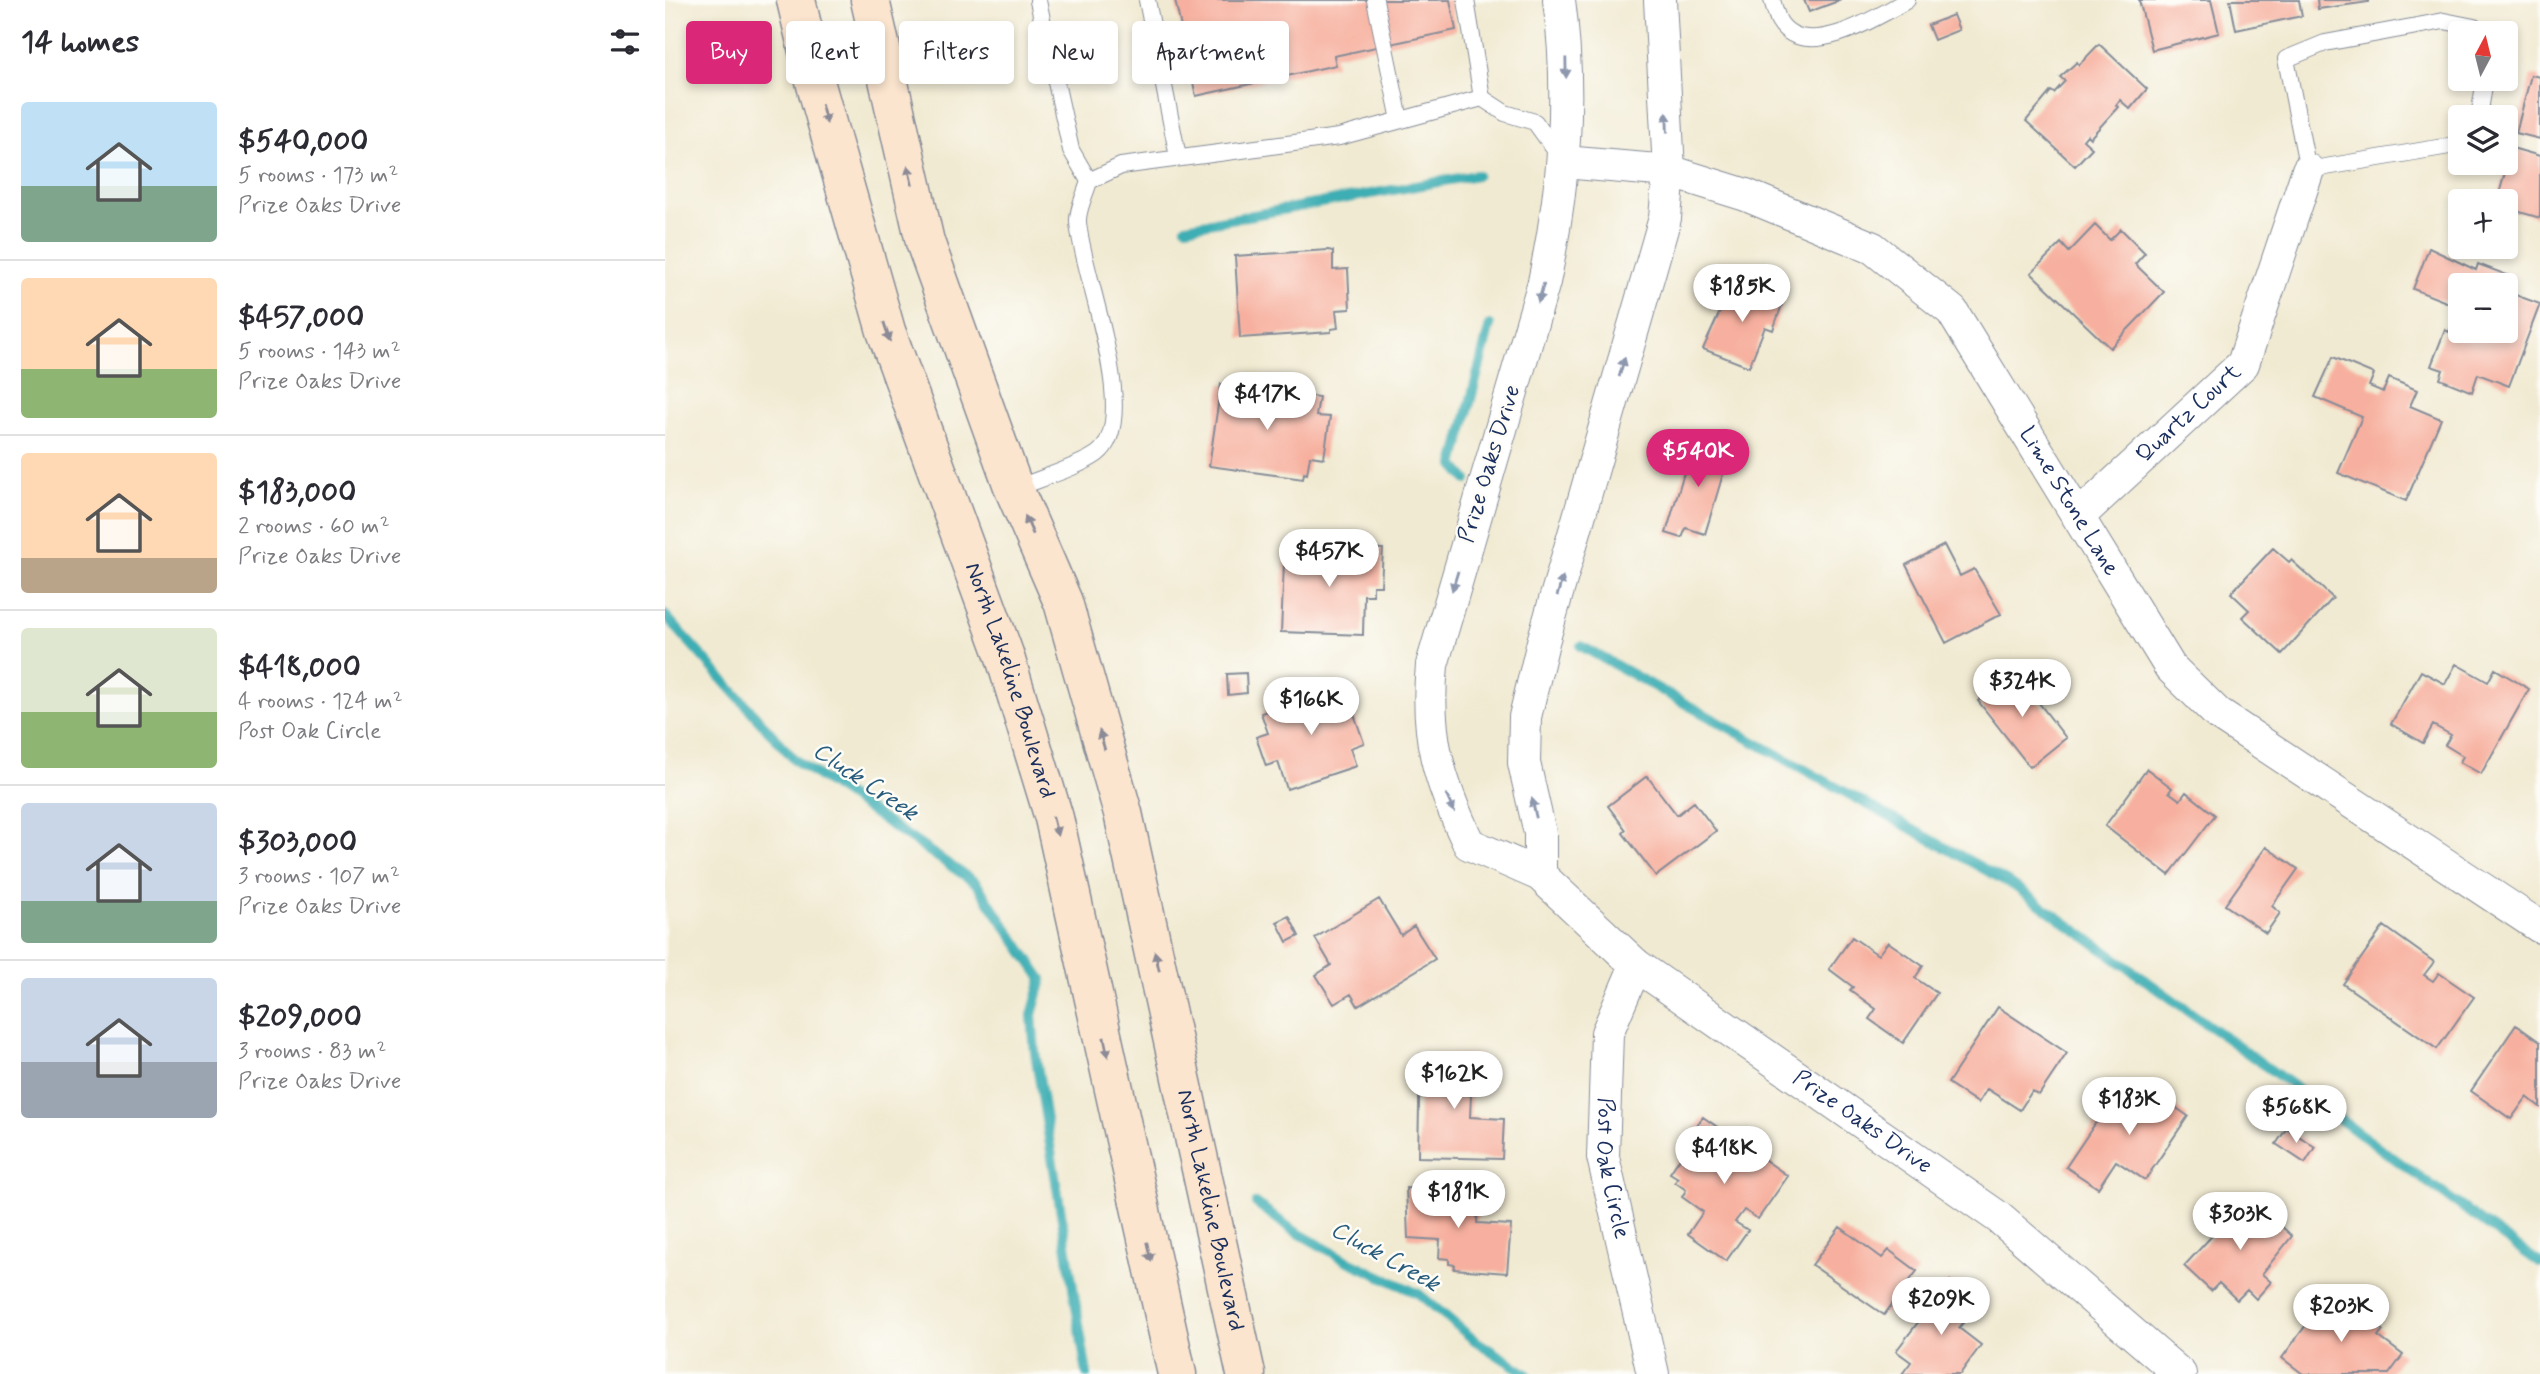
<!DOCTYPE html>
<meta charset="utf-8">
<style>
body{margin:0;font-family:Mynerve,sans-serif;background:#f2f2f3;color:#2b2b33;height:100vh;display:flex;flex-direction:column;font-size:26px;white-space:nowrap}
*{box-sizing:border-box;margin:0}
p{font-size:23px;color:#7c7c81}
.icon{flex:none;width:38px;height:38px;fill:none;stroke:currentColor;stroke-width:2;stroke-linecap:round;stroke-linejoin:round}
.map{position:relative;flex:1;overflow:hidden}
.details{display:flex;flex-direction:column;background:#fff;width:665px}
.details>*{flex:none}
.hud{position:absolute;left:21px;top:21px;width:665px;height:63px;display:flex;gap:14px}
.needle{width:46px;rotate:7deg}
.tools{position:absolute;left:1783px;top:21px;display:grid;gap:14px}
.tools a{display:grid;place-items:center;width:70px;height:70px;border-radius:7px;background:#fff;box-shadow:0 4px 10px #0003;font-size:35px}
.price{position:absolute;translate:-50% -60px;padding:0 16px;border-radius:24px;background:#fff;color:#222;font-size:23px;line-height:46px;filter:drop-shadow(0 2px 4px #0008)}
.price::after{content:'';position:absolute;left:50%;top:42px;width:21px;height:16px;margin-left:-10px;background:inherit;clip-path:polygon(0 0,100% 0,50% 100%)}
.price.active{background:#db2777;color:#fff}
ul{padding:0;list-style:none}
li{display:flex;align-items:center;gap:21px;height:175px;padding:0 21px}
li+li{border-top:2px solid #e1e1e2}
li span{display:grid;place-items:center;flex:none;width:196px;height:140px;border-radius:7px;color:#555}
li>.icon{margin-inline-start:auto}
span .icon{width:84px;height:84px;fill:#fffc;stroke-width:1}
li b{font-size:30px}
h2{display:flex;justify-content:space-between;align-items:center;height:84px;padding:0 21px;font-size:30px}
.chip{padding:0 24px;border-radius:7px;background:#fff;box-shadow:0 4px 10px #0003;font-size:24px;line-height:63px}
.chip.active{background:#db2777;color:#fff}
main{display:flex;flex:1;min-height:0}
.map>svg:first-child{display:block}
.lines{fill:none;stroke-linecap:round;stroke-linejoin:round}
.stream{stroke:#3caeb4;stroke-width:10}
.building{fill:#f7b09f;fill-rule:evenodd}
.service-casing{stroke:#868c98;stroke-width:18}
.minor-casing{stroke:#868c98;stroke-width:34}
.secondary-casing{stroke:#868c98;stroke-width:41}
.service{stroke:#fff;stroke-width:16}
.minor{stroke:#fff;stroke-width:32}
.secondary{stroke:#fbe5cf;stroke-width:38}
.oneway{fill:#8d97ae}
.oneway2{fill:#8b8a96}
.labels{text-anchor:middle;dominant-baseline:central;stroke-width:5;stroke-linejoin:round;paint-order:stroke}
.street-label{font-size:23px;fill:#1b2f5e;stroke:#fdfcf7}
.water-label{font-size:24px;font-style:italic;fill:#275b7c;stroke:#fdfcf7}
</style>
<main>
<section class="details">
<h2>14 homes<svg class="icon" aria-label="filters" viewBox="0 0 24 24"><path d="M4 7h16M4 17h16"/><circle cx="9" cy="7" r="2"/><circle cx="15" cy="17" r="2"/></svg></h2>
<ul>
<li><span style="background:linear-gradient(#bfe0f5 60%,#7fa58c 0)"><svg class="icon" aria-label="home" viewBox="0 0 24 24"><path d="M3 11l9-7 9 7M6 9v11h12V9"/></svg></span><div><b>$540,000</b><p>5 rooms · 173 m²</p><p>Prize Oaks Drive</p></div></li>
<li><span style="background:linear-gradient(#ffd9b3 65%,#8fb573 0)"><svg class="icon" aria-label="home" viewBox="0 0 24 24"><path d="M3 11l9-7 9 7M6 9v11h12V9"/></svg></span><div><b>$457,000</b><p>5 rooms · 143 m²</p><p>Prize Oaks Drive</p></div></li>
<li><span style="background:linear-gradient(#ffd9b3 75%,#b9a48a 0)"><svg class="icon" aria-label="home" viewBox="0 0 24 24"><path d="M3 11l9-7 9 7M6 9v11h12V9"/></svg></span><div><b>$183,000</b><p>2 rooms · 60 m²</p><p>Prize Oaks Drive</p></div></li>
<li><span style="background:linear-gradient(#dfe7d0 60%,#8fb573 0)"><svg class="icon" aria-label="home" viewBox="0 0 24 24"><path d="M3 11l9-7 9 7M6 9v11h12V9"/></svg></span><div><b>$418,000</b><p>4 rooms · 124 m²</p><p>Post Oak Circle</p></div></li>
<li><span style="background:linear-gradient(#c9d6e8 70%,#7fa58c 0)"><svg class="icon" aria-label="home" viewBox="0 0 24 24"><path d="M3 11l9-7 9 7M6 9v11h12V9"/></svg></span><div><b>$303,000</b><p>3 rooms · 107 m²</p><p>Prize Oaks Drive</p></div></li>
<li><span style="background:linear-gradient(#c9d6e8 60%,#9aa5b1 0)"><svg class="icon" aria-label="home" viewBox="0 0 24 24"><path d="M3 11l9-7 9 7M6 9v11h12V9"/></svg></span><div><b>$209,000</b><p>3 rooms · 83 m²</p><p>Prize Oaks Drive</p></div></li>
</ul>
</section>
<div class="map">
<svg width="1875" height="1374" viewBox="0 0 1875 1374">
<rect width="100%" height="100%" fill="#fdfcf7"/>
<filter id="ink" filterUnits="userSpaceOnUse"><feTurbulence type="fractalNoise" baseFrequency=".0143" numOctaves="2"/><feDisplacementMap in="SourceGraphic" scale="14" xChannelSelector="R" yChannelSelector="G"/><feConvolveMatrix kernelMatrix="1 2 1 2 8 2 1 2 1" color-interpolation-filters="sRGB"/></filter>
<filter id="wash" filterUnits="userSpaceOnUse"><feTurbulence type="fractalNoise" baseFrequency=".00686" numOctaves="4" result="noise"/><feDisplacementMap in="SourceGraphic" scale="28" xChannelSelector="R" yChannelSelector="G"/><feGaussianBlur stdDeviation="1.57" result="paint"/><feColorMatrix in="noise" values="0 0 0 0 0 0 0 0 0 0 0 0 0 0 0 0 0 1.4 0 .05"/><feComposite in="paint" operator="in"/></filter>
<g filter="url(#wash)">
<rect width="100%" height="100%" fill="#f1ead2"/>
<g class="lines">
<path class="stream" d="M521,227l291,-52
M802,480l-13,-15 36,-140
M0,615l130,145 181,123 66,96 -10,36 3,37 52,322
M916,646l432,239 527,378
M591,1203l35,26 55,31 73,34 54,45 54,35"/>
</g>
<g id="blocks">
<path class="building" d="M510,0h275l6,30 -122,26 2,9 -140,31z
M1139,0h37l-32,12z
M1474,0h72l8,33 -67,17z
M1565,0h69l3,16 -66,14z
M1652,0h52v2l-51,7z
M1288,15l6,15 -25,10 -6,-15z
M1434,44l48,45 -17,20 -10,-9 -4,5 2,2 -28,31 -3,-3 -4,5 9,8 -17,18 -49,-45 25,-30 3,2 11,-12 -5,-4 17,-15 2,3z
M1866,75l9,2v62l-24,-6z
M1847,148l28,8v62l-34,-10v-7h-9z
M1430,225l15,15 11,-11 24,24 -10,11 29,28 -54,56 -79,-75 30,-30 8,9z
M1764,248l47,22 2,-6 37,14 -5,15 30,11 -31,82 -31,-12 -6,18 -32,-13 3,-9 -12,-4 14,-36 4,2 10,-25 -46,-18zM1796,285h45v46h-45z
M663,250l5,1v19l15,-1 2,40 -14,1 2,18 -7,1v3l-91,6 -5,-82z
M1068,283l30,12 1,-4 9,3 -2,4 12,4 -10,28 -8,-3 -16,40 -46,-18z
M1668,357l41,17 -5,12 14,6 6,-14 28,12 -7,16 31,13 -35,82 -68,-28 24,-56 -47,-20z
M556,384l98,13 -3,19 14,1 -6,41 -14,-2 -3,18 -3,-1 -1,6 -94,-13z
M1029,439l36,12 -25,83 -19,-6 -4,10 -16,-5z
M631,545l87,4 -2,37h-8v9h-9l-1,40 -82,-3 3,-69h11z
M1279,545l16,31 14,-7 27,45 -55,29 -40,-78z
M1608,548l16,14 2,-2 42,38 -51,56 -40,-37 7,-7 -18,-17z
M1791,664l32,18 7,-13 34,20 -48,85 -21,-12 3,-6 -18,-11 6,-10 -18,-10 -10,18 -32,-19 30,-53 24,13z
M1350,672l51,66 -36,29 -52,-66z
M581,673l1,20 -19,2 -1,-21z
M679,685l20,58 -14,5 6,18 -69,23 -9,-27 -12,4 -10,-29 12,-4 -7,-20z
M1482,769l25,19 -3,4 11,8 6,-8 29,23 -46,60 -64,-49z
M982,776l30,39 17,-13 22,29 -60,45 -33,-43 3,-3 -18,-24z
M1601,847l32,22 -26,37 8,7 -14,20 -41,-28z
M714,899l22,36 13,-9 21,33 -77,47 -7,-12 -17,10 -18,-29 15,-10 -16,-27z
M624,916l10,20 -12,6 -10,-20z
M1719,926l50,36 -10,13 9,6 6,-8 35,24 -37,52 -94,-65z
M1187,937l26,18 10,-13 35,24 -8,12 22,15 -34,50 -34,-24 7,-10 -26,-19 3,-3 -24,-18z
M1333,1007l69,46 -28,42 -7,-4 -12,19 -33,-21 -9,14 -30,-20z
M1851,1025l24,17v65l-13,-10 -16,22 -40,-28z
M755,1054l60,1 -1,26 -13,-1v15h5l-1,22 34,2 -2,40 -84,-2z
M1475,1083l48,33 -43,64 -29,-19 -18,27 -32,-21 37,-55 13,9 -2,-4 13,-12 -3,-10 6,-9z
M1038,1117l85,59 -30,43 -14,-9 -9,12 13,8 -22,31 -38,-27 15,-22 -21,-15 4,-7 -11,-8 3,-4 -8,-5 14,-21 6,4 9,-13 -10,-7z
M1622,1128l28,19 -10,16 -29,-19z
M741,1188l73,6 -2,29 34,2 -4,48 -53,-4 1,-4 -6,-1v-5l-10,-1 1,-18 -32,-2z
M1584,1196l43,40 -30,38 9,8 -15,17 -9,-9 -10,10 -18,-17 -8,8 -27,-25z
M1175,1227l42,31 7,-8 28,21 -33,44 -72,-50z
M1285,1281l23,18 -12,16 5,4 -7,9 22,17 -21,29h-58l9,-12 -15,-11z
M1665,1292l53,38 -5,6 25,19 -14,19h-86l-21,-16z"/>
</g>
</g>
<g filter="url(#ink)">
<use href="#blocks" fill-opacity="0" stroke="#868c98" stroke-width="2"/>
<g class="lines">
<defs>
<path id="service" d="M482,0l31,157
M710,0l25,120
M1107,0c2,6 4,15 7,21 25,42 99,-4 128,-21
M373,1l33,149 18,31
M817,98l23,15 30,9 25,35
M1814,117l6,-38
M1796,144l-153,26 -22,-111 39,-16 119,-22 30,6 3,6
M349,489c22,-9 65,-22 83,-35 46,-33 -16,-183 -19,-232 -1,-12 8,-29 11,-41l32,-15 218,-29 143,-39 -16,-98"/>
<g id="minor">
<path id="s1" d="M894,0c13,97 5,187 -15,282l-112,383c-7,71 7,116 37,179l71,31 96,90 362,252 182,157"/>
<path id="s2" d="M899,162l105,9 77,24 127,53 79,63 218,356 48,47 322,213"/>
<path id="s3" d="M1414,516l164,-152 65,-194"/>
<path d="M875,875v-42l-16,-70 1,-46 18,-75 122,-424 4,-47 -9,-171"/>
<path id="s4" d="M971,965l-29,68 -4,124 50,217"/>
</g>
<g id="secondary">
<path id="s5" d="M131,0l20,85 70,246 118,323 50,164 123,556"/>
<path id="s6" d="M205,0l55,242 89,247 49,113 60,211 123,561"/>
</g>
</defs>
<use href="#service" class="service-casing"/>
<use href="#minor" class="minor-casing"/>
<use href="#secondary" class="secondary-casing"/>
<use href="#service" class="service"/>
<use href="#minor" class="minor"/>
<use href="#secondary" class="secondary"/>
</g>
<defs><path id="oneway-solid" d="M-6-.8H1V-3.2L6.5 0L1 3.2V.8H-6Z" transform="scale(1.75)"/></defs>
<g class="oneway">
<use href="#oneway-solid" transform="translate(901 68) rotate(89)"/>
<use href="#oneway-solid" transform="translate(1002 122) rotate(-92)"/>
<use href="#oneway-solid" transform="translate(876 293) rotate(106)"/>
<use href="#oneway-solid" transform="translate(957 367) rotate(-74)"/>
<use href="#oneway-solid" transform="translate(790 581) rotate(107)"/>
<use href="#oneway-solid" transform="translate(895 586) rotate(-74)"/>
<use href="#oneway-solid" transform="translate(785 803) rotate(65)"/>
<use href="#oneway-solid" transform="translate(869 808) rotate(-103)"/>
</g>
<g class="oneway2">
<use href="#oneway-solid" transform="translate(159 114) rotate(74)"/>
<use href="#oneway-solid" transform="translate(245 175) rotate(-103)"/>
<use href="#oneway-solid" transform="translate(222 332) rotate(72)"/>
<use href="#oneway-solid" transform="translate(364 525) rotate(-114)"/>
<use href="#oneway-solid" transform="translate(437 740) rotate(-106)"/>
<use href="#oneway-solid" transform="translate(390 826) rotate(76)"/>
<use href="#oneway-solid" transform="translate(492 961) rotate(-103)"/>
<use href="#oneway-solid" transform="translate(441 1047) rotate(78)"/>
<use href="#oneway-solid" transform="translate(484 1252) rotate(77)"/>
</g>
</g>
<g class="labels">
<g class="street-label">
<text stroke="none"><textPath href="#s3" startOffset="150">Quartz Court</textPath></text>
<text transform="translate(825 464) rotate(-73)">Prize Oaks Drive</text>
<text stroke="none"><textPath href="#s2" startOffset="648">Lime Stone Lane</textPath></text>
<text stroke="none"><textPath href="#s5" startOffset="714">North Lakeline Boulevard</textPath></text>
<text stroke="none"><textPath href="#s1" startOffset="1353">Prize Oaks Drive</textPath></text>
<text stroke="none"><textPath href="#s4" startOffset="210">Post Oak Circle</textPath></text>
<text stroke="none"><textPath href="#s6" startOffset="1260">North Lakeline Boulevard</textPath></text>
</g>
<g class="water-label">
<text transform="translate(200 782) rotate(34)">Cluck Creek</text>
<text transform="translate(720 1257) rotate(29)">Cluck Creek</text>
</g>
</g>
</svg>
<div class="tools">
<a><svg class="needle" viewBox="-14 -14 28 28"><path d="M0-13l5 13h-10z" fill="#e53935"/><path d="M0 13l5-13h-10z" fill="#7c7c81"/></svg></a>
<a><svg class="icon" aria-label="layers" viewBox="0 0 24 24"><path d="M12 4l9 5-9 5-9-5zM3 14l9 5 9-5"/></svg></a>
<a>+</a>
<a>−</a>
</div>
<b class="price" style="left:1077px;top:324px">$185K</b>
<b class="price" style="left:602px;top:432px">$417K</b>
<b class="price active" style="left:1033px;top:489px">$540K</b>
<b class="price" style="left:664px;top:589px">$457K</b>
<b class="price" style="left:1357px;top:719px">$324K</b>
<b class="price" style="left:646px;top:737px">$166K</b>
<b class="price" style="left:789px;top:1111px">$162K</b>
<b class="price" style="left:1464px;top:1137px">$183K</b>
<b class="price" style="left:1631px;top:1145px">$568K</b>
<b class="price" style="left:1059px;top:1186px">$418K</b>
<b class="price" style="left:793px;top:1230px">$181K</b>
<b class="price" style="left:1575px;top:1252px">$303K</b>
<b class="price" style="left:1276px;top:1337px">$209K</b>
<b class="price" style="left:1676px;top:1344px">$203K</b>
<div class="hud">
<a class="chip active">Buy</a>
<a class="chip">Rent</a>
<a class="chip">Filters</a>
<a class="chip">New</a>
<a class="chip">Apartment</a>
</div>
</div>
</main>
